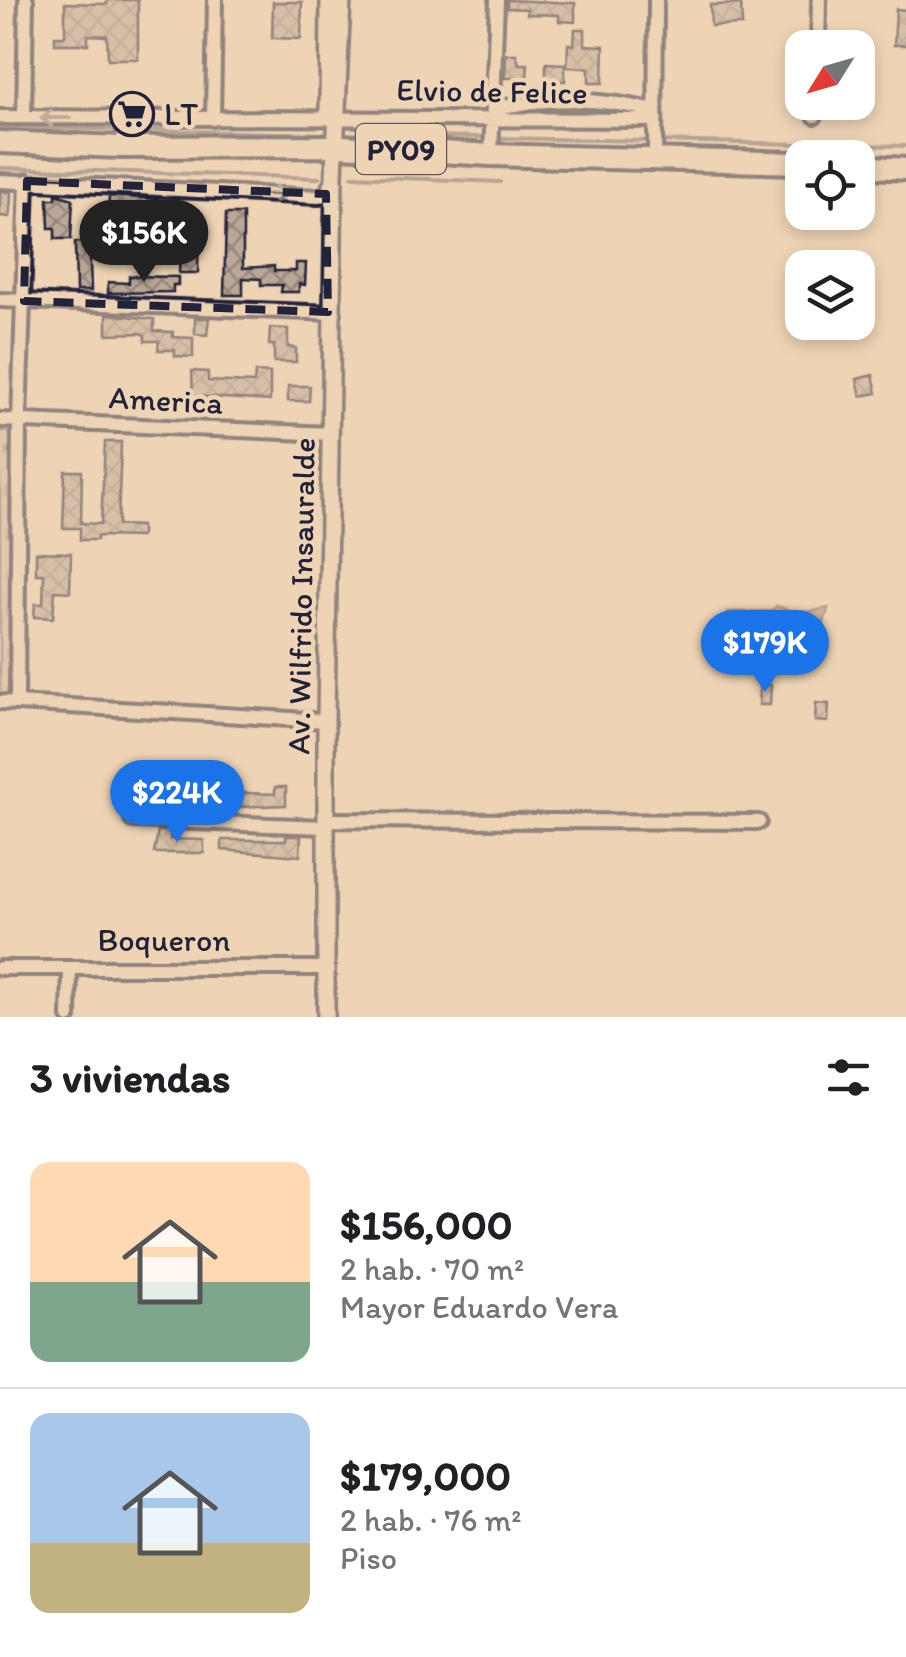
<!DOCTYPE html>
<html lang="es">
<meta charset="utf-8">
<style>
body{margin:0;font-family:Itim,sans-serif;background:#f2f2f2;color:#202124;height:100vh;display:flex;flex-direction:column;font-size:38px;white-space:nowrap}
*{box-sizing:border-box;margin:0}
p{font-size:32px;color:#757577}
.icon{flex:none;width:55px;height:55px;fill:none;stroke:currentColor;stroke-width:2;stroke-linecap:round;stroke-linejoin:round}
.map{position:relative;height:1017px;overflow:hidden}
.side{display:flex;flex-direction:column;background:#fff;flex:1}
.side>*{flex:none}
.needle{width:65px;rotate:233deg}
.fabs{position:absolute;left:785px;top:30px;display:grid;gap:20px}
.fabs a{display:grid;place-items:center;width:90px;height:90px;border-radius:20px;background:#fff;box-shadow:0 5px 15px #0003;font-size:50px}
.price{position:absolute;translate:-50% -85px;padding:0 22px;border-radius:35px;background:#1a73e8;color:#fff;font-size:32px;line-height:65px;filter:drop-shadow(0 2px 5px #0008)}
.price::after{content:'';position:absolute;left:50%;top:60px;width:30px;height:22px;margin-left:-15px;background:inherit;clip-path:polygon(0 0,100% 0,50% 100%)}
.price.current{background:#222;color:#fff}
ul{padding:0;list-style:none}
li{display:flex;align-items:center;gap:30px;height:250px;padding:0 30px}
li+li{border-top:2px solid #e0e0e0}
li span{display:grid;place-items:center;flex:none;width:280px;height:200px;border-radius:20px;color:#555}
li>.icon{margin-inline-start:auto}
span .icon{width:120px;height:120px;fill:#fffc;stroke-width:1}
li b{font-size:42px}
h2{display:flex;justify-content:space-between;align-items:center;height:120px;padding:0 30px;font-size:42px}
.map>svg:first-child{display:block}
.cemetery{fill:url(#cemetery-stones);stroke:#7a6e70;stroke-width:2.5}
.water{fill:url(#water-ripples);stroke:#71676a;stroke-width:2.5}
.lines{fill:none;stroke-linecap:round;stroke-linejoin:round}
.stream{stroke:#71676a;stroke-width:4}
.building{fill:url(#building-cross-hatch);stroke:#22223b;stroke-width:2.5}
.pedestrian-casing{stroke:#22223b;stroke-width:16}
.minor-casing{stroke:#22223b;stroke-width:20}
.tertiary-casing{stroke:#22223b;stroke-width:22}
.trunk-casing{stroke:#22223b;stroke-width:28}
.pedestrian{stroke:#eed4b5;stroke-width:9}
.minor{stroke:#eed4b5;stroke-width:12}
.tertiary{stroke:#eed4b5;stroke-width:15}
.trunk{stroke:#eed4b5;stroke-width:20}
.oneway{stroke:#887b78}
.marked{fill:none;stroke:#22223b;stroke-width:8;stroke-dasharray:20 12;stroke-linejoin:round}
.labels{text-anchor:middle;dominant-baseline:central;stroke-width:9;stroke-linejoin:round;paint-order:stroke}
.shield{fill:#eed4b5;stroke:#5f5760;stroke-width:2.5}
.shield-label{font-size:30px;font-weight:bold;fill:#22223b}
.street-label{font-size:32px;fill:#22223b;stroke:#eed4b5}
.poi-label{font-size:32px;fill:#22223b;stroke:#eed4b5;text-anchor:start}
</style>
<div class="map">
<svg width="906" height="1017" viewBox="0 0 906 1017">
<defs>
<pattern id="cemetery-stones" width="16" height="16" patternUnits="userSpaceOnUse" patternTransform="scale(2.5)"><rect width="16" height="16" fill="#d1baa4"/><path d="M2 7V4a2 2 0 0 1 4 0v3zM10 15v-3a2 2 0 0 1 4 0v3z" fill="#b3a08e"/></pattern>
<pattern id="water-ripples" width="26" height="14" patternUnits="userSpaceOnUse" patternTransform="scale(2.5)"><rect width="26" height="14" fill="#a69589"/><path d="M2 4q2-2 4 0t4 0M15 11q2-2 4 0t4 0" fill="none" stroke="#877971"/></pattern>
<pattern id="building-cross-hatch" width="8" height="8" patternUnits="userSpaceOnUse" patternTransform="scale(2.5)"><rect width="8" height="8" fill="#bba797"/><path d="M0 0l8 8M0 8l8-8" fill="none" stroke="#98887c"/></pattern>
</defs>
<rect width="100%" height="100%" fill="#eed4b5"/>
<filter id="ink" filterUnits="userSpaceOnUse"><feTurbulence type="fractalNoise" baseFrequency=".01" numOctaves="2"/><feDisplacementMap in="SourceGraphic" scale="20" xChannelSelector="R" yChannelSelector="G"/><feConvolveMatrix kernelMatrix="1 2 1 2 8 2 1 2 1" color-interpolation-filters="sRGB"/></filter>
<g filter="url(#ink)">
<path class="cemetery" d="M0,431l11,1 -2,266h-9z"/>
<path class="water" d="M776,606l24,7 28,-5 -11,43 -91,-4 2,-35 44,-1z"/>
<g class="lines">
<path class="stream" d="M0,127l327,7
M345,135l136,2
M498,138l408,8
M0,168l319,10
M352,176l148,6"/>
</g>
<path class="building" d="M107,0h31v59h-30l-1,-23 -19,-1v9h-33v-8h10v-33l42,1z
M507,0l68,3v19l-16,-1v-6l-32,-1v-5l-20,-1z
M273,2h29l-1,37 -29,-1z
M741,4l1,21 -31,1 -1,-21z
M896,9l10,1v35h-12z
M575,29h10v16l19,1 -1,37h-14v-15l-22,-1 1,-23 6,1z
M506,54h10l3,10h9l-1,14h-22z
M546,63l19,1v17h-19z
M0,191l11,1 -1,25 -10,-1z
M56,194l17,5 -2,40h-16v-11h-6l-1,-29h8z
M109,196l48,3v20l-49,-5z
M181,214h18l-1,59h-19z
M226,214h17v54l31,-2v5h22v-8h10l-1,22 -6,-1v8h-18l1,-7h-21v-6l-18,-1v17h-19z
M112,235l20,1 -1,20 -41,3 1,32h-15l-1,-49 37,1z
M129,276l49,1v8h-5v7l-65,1v-11l21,1z
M107,314l47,5v12l19,1v5l20,1v19l-18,-1v-6h-17l1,-9h-14v-6l-4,-2 -34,1z
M195,318h14l-2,17 -12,-1z
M270,328l18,1v18l8,1v14h-22v-17h-5z
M192,371l16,1v9l46,2 1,-11 15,1v28l-77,-5z
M873,375l4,18 -16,3 -4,-17z
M288,386h22l-1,15h-21z
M105,442h16l-3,83 23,1v11l-44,-1v4h-17v-12h-17l2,-57h17l-1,52 20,1z
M36,552l35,1 -1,39 -15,-1 -2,27 -19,-1 1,-13h8l1,-30h-8z
M760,684l11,1 -1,20h-11z
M816,703l13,1 -1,18 -13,-1z
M175,776l15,1v11l31,4 54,2v-7h11v18l-46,2v-5h-48v-5l-19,-1v10l-15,-1v-11h-21v5h-10v-22l48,5z
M158,831h13l-1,8 34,1v13h-50z
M286,836h15l-1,20 -78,-6v-10h64z"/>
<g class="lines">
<defs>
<path id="pedestrian" d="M122,147v-29"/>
<path id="minor" d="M818,48l1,-48
M494,110c51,-15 110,-11 161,1
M815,116l1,-14
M0,117l655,3
M24,117l2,-117
M213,119l2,-119
M491,155l6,-155
M655,157l1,-157
M0,181l319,16 7,-3 7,-14
M0,300l334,13
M0,420l331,14
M0,702l326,19
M17,703l2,-282 8,-240
M132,820l195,7
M328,820l431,2
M0,968h327
M69,1017l1,-49"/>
<path id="tertiary" d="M328,116l1,-116
M326,1017v-296l8,-545 8,-176"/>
<path id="trunk" d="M0,142l122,5 220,-1 149,9 311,8
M858,166l48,3"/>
</defs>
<use href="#pedestrian" class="pedestrian-casing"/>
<use href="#minor" class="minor-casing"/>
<use href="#tertiary" class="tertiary-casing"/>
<use href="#trunk" class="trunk-casing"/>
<use href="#pedestrian" class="pedestrian"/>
<use href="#minor" class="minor"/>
<use href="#tertiary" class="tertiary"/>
<use href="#trunk" class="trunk"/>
</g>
<defs><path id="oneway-shaft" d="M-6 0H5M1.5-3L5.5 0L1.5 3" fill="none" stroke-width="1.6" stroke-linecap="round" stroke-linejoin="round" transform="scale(2.5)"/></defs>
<g class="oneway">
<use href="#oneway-shaft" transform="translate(55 118) rotate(-180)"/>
<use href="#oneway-shaft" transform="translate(272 194) rotate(3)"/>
</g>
</g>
<path d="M0 0H906V1017H0ZM27,181l299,13 2,118 -304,-11z" fill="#eed4b5" fill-opacity=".55" fill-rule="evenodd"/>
<path class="marked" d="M27,181l299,13 2,118 -304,-11z"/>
<defs>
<symbol id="supermarket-ring" viewBox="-11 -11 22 22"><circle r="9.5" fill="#eed4b5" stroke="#22223b" stroke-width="1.5"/><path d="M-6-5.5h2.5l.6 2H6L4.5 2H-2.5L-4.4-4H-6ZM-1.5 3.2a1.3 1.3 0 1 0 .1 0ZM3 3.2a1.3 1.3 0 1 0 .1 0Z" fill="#22223b"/></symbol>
</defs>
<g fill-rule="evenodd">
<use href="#supermarket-ring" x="107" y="89" width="50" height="50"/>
</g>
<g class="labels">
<rect class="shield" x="356" y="124" width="90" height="50" rx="8"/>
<g class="shield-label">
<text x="401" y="149">PY09</text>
</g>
<g class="street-label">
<text transform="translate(492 91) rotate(1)">Elvio de Felice</text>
<text transform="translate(166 400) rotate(3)">America</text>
<text transform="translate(301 596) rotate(-89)">Av. Wilfrido Insauralde</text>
<text x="164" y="940">Boqueron</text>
</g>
<g class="poi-label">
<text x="164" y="114">LT</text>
</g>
</g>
</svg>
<div class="fabs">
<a><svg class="needle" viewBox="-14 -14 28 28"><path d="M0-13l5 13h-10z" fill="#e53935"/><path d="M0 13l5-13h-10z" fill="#757577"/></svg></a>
<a><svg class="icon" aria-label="locate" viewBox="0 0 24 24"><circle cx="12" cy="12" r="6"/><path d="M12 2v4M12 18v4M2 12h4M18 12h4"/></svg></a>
<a><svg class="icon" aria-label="layers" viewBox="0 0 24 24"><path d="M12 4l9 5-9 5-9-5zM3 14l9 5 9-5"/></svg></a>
</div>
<b class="price current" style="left:144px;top:285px">$156K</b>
<b class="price" style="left:765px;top:695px">$179K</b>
<b class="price" style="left:177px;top:845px">$224K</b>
</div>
<section class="side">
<h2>3 viviendas<svg class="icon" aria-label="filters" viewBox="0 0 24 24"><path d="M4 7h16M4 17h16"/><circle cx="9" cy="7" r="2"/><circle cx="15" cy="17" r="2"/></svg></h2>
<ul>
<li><span style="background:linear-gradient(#ffd9b3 60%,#7fa58c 0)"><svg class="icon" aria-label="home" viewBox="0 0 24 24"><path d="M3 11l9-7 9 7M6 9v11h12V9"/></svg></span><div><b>$156,000</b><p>2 hab. · 70 m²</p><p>Mayor Eduardo Vera</p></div></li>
<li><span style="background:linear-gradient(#a9c7e8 65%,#c2b280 0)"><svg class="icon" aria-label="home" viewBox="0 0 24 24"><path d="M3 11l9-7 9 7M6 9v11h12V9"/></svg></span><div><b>$179,000</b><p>2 hab. · 76 m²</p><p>Piso</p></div></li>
</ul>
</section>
